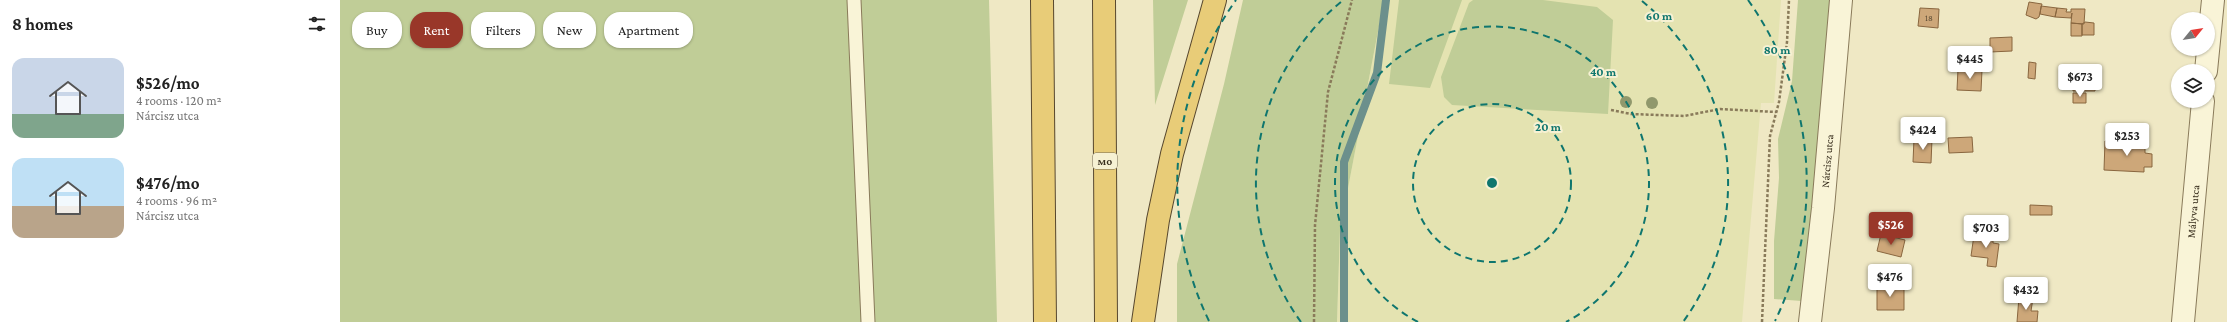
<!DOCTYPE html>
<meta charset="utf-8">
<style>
body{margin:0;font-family:"Crimson Pro",serif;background:#f2f2f2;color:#222;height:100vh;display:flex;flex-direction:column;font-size:15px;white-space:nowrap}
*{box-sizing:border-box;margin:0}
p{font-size:13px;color:#767676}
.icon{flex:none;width:22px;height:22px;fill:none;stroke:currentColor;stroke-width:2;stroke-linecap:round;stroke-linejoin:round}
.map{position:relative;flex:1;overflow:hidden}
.details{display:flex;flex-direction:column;background:#fff;width:340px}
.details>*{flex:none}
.hud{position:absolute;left:12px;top:12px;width:380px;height:36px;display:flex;gap:8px}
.needle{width:26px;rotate:60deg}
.controls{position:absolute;left:1831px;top:12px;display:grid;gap:8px}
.controls a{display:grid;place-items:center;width:44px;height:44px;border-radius:50%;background:#fff;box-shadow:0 1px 3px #0004;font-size:20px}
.price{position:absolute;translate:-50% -34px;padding:0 9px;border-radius:4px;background:#fff;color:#222;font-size:13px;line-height:26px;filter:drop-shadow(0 1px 2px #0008)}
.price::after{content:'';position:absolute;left:50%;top:24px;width:12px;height:9px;margin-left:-6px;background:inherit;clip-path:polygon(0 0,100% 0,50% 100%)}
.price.selected{background:#993729;color:#fff}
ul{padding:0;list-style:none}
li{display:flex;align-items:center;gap:12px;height:100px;padding:0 12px}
li span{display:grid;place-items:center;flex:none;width:112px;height:80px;border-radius:12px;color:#555}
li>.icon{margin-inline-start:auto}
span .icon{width:48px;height:48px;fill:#fffc;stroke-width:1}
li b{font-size:17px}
h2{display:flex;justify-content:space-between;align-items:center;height:48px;padding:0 12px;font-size:17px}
.tag{padding:0 14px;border-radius:16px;background:#fff;box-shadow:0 1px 3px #0004;font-size:14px;line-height:36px}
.tag.selected{background:#993729;color:#fff}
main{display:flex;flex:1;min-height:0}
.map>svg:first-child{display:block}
.farmland{fill:#e4e3b1}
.green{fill:#c0cd97}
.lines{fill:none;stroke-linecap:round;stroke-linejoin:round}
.stream{stroke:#6c908c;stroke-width:8}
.building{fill:#cda779;stroke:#89663f}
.service-casing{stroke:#897a5a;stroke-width:15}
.minor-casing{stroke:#897a5a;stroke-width:24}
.trunk-casing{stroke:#57472e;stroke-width:24}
.path{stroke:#897a5a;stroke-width:2.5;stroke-dasharray:3 2;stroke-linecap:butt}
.service{stroke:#f9f4d7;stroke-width:13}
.minor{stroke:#f9f4d7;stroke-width:22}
.trunk{stroke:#e8cc78;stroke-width:22}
.tree{fill:#90986c}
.ring{fill:none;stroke:#0f766e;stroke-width:2;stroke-dasharray:7 5}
.labels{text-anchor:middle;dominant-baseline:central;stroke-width:4;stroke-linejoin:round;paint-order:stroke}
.number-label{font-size:9px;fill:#5e4d35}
.shield{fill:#f6f1d3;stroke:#726954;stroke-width:1}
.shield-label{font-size:10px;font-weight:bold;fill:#392f1e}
.street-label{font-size:11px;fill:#392f1e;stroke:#f6f1d3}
.centre{fill:#0f766e;stroke:#f6f1d3;stroke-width:2}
.ring-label{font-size:12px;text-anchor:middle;font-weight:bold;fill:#0f766e;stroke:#f6f1d3;stroke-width:4;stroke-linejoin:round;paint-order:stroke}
</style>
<main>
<section class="details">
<h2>8 homes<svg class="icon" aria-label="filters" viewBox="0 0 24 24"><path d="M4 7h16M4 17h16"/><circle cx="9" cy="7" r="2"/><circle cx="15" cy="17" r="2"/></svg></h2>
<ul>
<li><span style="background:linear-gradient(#c9d6e8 70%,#7fa58c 0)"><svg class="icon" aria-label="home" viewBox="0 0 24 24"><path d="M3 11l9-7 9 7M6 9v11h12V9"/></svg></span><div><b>$526/mo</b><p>4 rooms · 120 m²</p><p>Nárcisz utca</p></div></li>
<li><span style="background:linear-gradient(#bfe0f5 60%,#b9a48a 0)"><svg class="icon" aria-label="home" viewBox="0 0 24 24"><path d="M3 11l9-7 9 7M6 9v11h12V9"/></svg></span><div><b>$476/mo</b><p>4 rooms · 96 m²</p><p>Nárcisz utca</p></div></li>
</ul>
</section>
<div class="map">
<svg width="1887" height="322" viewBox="0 0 1887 322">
<rect width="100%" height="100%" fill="#efe8c4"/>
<path class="farmland" d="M1044,0h397l-7,103h-13l-19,219h-405l3,-92z"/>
<path class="green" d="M0,0h649l8,322h-657z
M813,0h35l-33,105z
M903,0h141l-44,230 -3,92h-160v-58l47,-180z
M1059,0h63l-32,88 -41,-4z
M1133,0h70l54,7 16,13 -5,94 -156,-9 -8,-8 -3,-20 28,-74z
M1458,0h34l-19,222 -11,79 -28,-2v-58l5,-63 -1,-39 14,-58z"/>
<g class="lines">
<path class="stream" d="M1004,322v-160l33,-89 9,-73"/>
</g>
<path class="building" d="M1689,2l13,2 -3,13 -3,2 -10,-4z
M1701,6l16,2 -2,9 -15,-3z
M1580,8l19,1 -1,19 -20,-2z
M1717,8l10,1 -1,3h5v-3h14l-1,15 -13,-1 1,-10 -1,5 -16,-1z
M1745,22l9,1v12h-12v-11z
M1731,23l11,1v12h-11z
M1672,37v14l-22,1v-14z
M1689,62l7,1 -1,16 -7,-1z
M1618,69l24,1 -1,21 -24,-1z
M1733,73h22v18h-22z
M1733,93h13v10h-13z
M1632,137l1,15 -24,1 -1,-15z
M1574,139h18l-1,24 -18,-1z
M1765,141l40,1v11l7,1v13h-8v5l-40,-2z
M1690,205l22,1v9h-22z
M1541,234l24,6 -4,17 -24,-6z
M1634,235l19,2v6l6,1 -3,23 -9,-1 1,-8 -17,-2z
M1689,281l11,1 -2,13 -14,-2z
M1537,286h27v24h-27z
M1679,297l14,1 -2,13h7l-1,11h-20z"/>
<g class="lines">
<defs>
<path id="service" d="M514,0l14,322"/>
<g id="minor">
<path d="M1866,71l7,-71"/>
<path id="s1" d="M1470,322l13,-114 18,-208"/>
<path id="s2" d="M1843,322l20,-221"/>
</g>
<path id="trunk" d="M702,0l3,322
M764,0l2,322
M803,322l15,-102 14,-66 43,-154"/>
</defs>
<use href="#service" class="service-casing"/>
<use href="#minor" class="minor-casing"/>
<use href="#trunk" class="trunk-casing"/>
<path class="path" d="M1271,110l20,4 53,2 36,-7 56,3
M974,322l1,-97 13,-133 24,-92
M1422,322l8,-186 9,-34 8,-60 2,-42"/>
<use href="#service" class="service"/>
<use href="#minor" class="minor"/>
<use href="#trunk" class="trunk"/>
</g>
<g class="tree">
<circle cx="1286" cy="102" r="6"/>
<circle cx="1312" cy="103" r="6"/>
</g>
<g class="ring">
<circle cx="1152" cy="183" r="79"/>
<path d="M1078 322A157 157 0 1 1 1226 322"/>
<path d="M961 322A236 236 0 0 1 1002 1M1302 1A236 236 0 0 1 1343 322"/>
<path d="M869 321A315 315 0 0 1 896 0M1408 0A315 315 0 0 1 1435 321"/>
</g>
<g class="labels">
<g class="number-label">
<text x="1589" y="18">18</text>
</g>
<rect class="shield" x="753" y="153" width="24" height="16" rx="3"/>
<g class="shield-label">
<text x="765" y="161">M0</text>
</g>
<g class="street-label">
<text stroke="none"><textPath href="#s1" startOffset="162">Nárcisz utca</textPath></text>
<text stroke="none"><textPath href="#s2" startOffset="111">Mályva utca</textPath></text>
</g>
</g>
<circle cx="1152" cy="183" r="6" class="centre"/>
<g class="ring-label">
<text x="1319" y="20">60 m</text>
<text x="1437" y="54">80 m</text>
<text x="1263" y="76">40 m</text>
<text x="1208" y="131">20 m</text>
</g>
</svg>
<div class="controls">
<a><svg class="needle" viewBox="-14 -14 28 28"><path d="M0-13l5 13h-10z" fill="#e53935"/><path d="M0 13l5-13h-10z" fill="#767676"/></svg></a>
<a><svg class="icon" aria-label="layers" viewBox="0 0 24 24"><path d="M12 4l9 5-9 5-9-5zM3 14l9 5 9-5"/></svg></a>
</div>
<b class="price" style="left:1630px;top:80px">$445</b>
<b class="price" style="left:1740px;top:98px">$673</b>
<b class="price" style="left:1583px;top:151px">$424</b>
<b class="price" style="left:1787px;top:157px">$253</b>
<b class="price selected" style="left:1551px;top:246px">$526</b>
<b class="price" style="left:1646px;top:249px">$703</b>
<b class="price" style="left:1550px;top:298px">$476</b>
<b class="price" style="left:1686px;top:311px">$432</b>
<div class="hud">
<a class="tag">Buy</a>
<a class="tag selected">Rent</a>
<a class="tag">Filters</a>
<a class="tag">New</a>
<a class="tag">Apartment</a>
</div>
</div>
</main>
